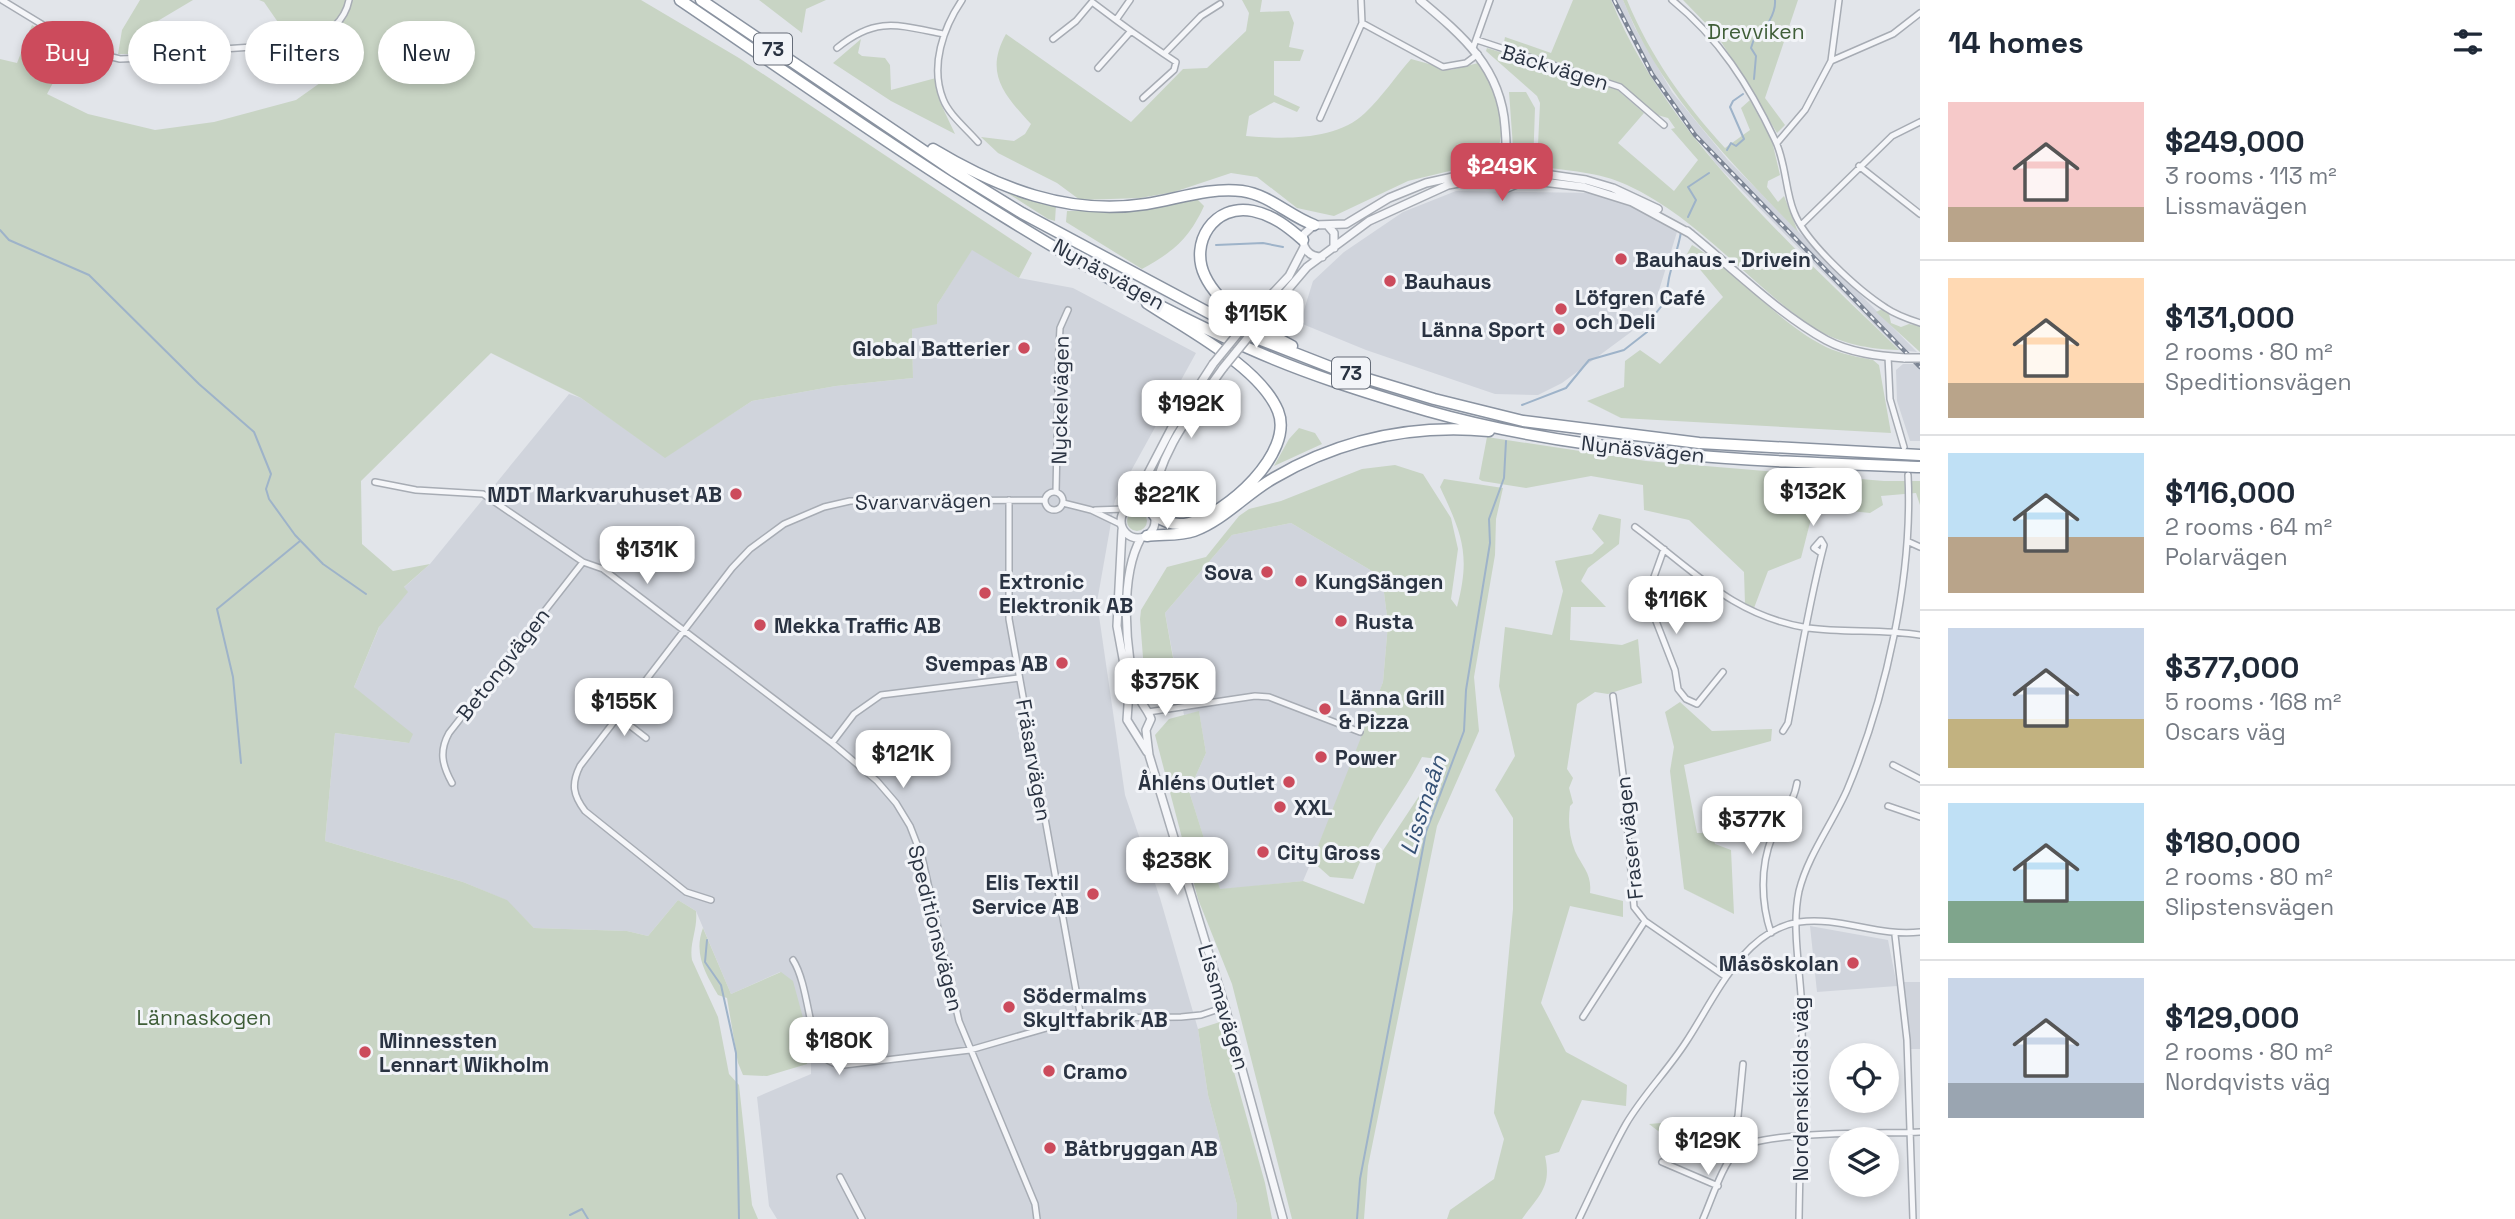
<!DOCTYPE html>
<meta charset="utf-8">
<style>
body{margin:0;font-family:"Space Grotesk",sans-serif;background:#f6f6f7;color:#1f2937;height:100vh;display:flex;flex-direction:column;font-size:26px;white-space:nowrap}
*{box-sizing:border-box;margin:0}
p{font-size:23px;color:#747a83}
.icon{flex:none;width:38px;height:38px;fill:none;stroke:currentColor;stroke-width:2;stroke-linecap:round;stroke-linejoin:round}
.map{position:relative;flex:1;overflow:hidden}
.details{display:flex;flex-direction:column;background:#fff;width:595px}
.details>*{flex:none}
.guide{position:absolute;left:21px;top:21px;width:665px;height:63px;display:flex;gap:14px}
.controls{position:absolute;left:1829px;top:1043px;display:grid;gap:14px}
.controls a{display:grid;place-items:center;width:70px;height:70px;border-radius:50%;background:#fff;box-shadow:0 4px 10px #0003;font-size:35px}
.price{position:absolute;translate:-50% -60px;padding:0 16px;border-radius:14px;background:#fff;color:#222;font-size:23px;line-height:46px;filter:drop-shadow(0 2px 4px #0008)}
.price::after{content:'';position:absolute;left:50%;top:42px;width:21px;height:16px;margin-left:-10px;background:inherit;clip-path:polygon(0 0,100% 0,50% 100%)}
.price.current{background:#cc4b5c;color:#fff}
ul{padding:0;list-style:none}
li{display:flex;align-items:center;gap:21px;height:175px;padding:0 28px}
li+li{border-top:2px solid #e0e1e3}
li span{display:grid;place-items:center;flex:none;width:196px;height:140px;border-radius:0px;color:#555}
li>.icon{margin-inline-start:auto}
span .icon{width:84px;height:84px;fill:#fffc;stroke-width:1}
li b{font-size:30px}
h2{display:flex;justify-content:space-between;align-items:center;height:84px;padding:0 28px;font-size:30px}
.pill{padding:0 24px;border-radius:32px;background:#fff;box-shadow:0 4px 10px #0003;font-size:24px;line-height:63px}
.pill.current{background:#cc4b5c;color:#fff}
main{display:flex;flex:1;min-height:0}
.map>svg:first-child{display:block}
.built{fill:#d0d4dc}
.green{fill:#c8d4c4}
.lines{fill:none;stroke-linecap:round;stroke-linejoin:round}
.stream{stroke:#9eb3c9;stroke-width:2}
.minor-casing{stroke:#a7acb4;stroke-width:8}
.tertiary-casing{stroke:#a7acb4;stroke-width:10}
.motorway-casing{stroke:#8a93a1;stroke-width:13}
.minor{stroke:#f5f6f9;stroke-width:5}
.tertiary{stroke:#f5f6f9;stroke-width:7}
.motorway{stroke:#fff;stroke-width:10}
.rail-casing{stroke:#7c8594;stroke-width:4.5}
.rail{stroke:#f2f4f8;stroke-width:2;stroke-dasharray:5;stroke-linecap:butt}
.tertiary-bridge-casing{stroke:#a7acb4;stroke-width:10;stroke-linecap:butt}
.tertiary-bridge{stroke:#f5f6f9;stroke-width:7}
.poi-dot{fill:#cc4b5c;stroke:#f2f4f8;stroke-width:2.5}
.labels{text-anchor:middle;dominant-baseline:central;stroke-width:6;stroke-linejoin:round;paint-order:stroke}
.shield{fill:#f2f4f8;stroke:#666d79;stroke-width:2}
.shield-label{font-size:19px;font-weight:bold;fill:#2a3342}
.park-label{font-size:21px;fill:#3f5e38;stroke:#f2f4f8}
.street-label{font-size:21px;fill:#2a3342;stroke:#f2f4f8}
.poi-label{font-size:21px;font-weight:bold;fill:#2a3342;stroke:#f2f4f8;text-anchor:start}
.water-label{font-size:23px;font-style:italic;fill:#355176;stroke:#f2f4f8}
</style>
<main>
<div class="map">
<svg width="1920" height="1219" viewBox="0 0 1920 1219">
<rect width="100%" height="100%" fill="#e2e5ea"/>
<path class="built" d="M1611,0h12l12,28 37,64 55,67 190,193 -18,-2 -182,-185 -63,-82z
M1456,191l138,2 49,18 34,21 -21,68 -25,32 -69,51 -24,12 -43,-1 -129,-44 -66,-27 13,-42 31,-29 59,-40z
M972,249l47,29 54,10 123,65 -81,147 -18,102 28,193 35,103 38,131 10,66 29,110v14h-460l-8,-13 -12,-109 54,-23v-27l-31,-75 -49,22 -35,-83 -18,-11 -30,36 -21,-5 -93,-3 -28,-28 -43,-18 -138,-41 10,-108 74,10 -55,-56 37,-88 39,-35 139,-170 12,4 84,59 87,-56 84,-15 77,-8 -1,-49 25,-24z
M1903,364h17v77h-10l-13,-40 -1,-31z
M1291,523l91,54 6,47 -5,58 -34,92 -46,107 -83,9 -31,-99 17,-38 -7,-41 -15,3 -19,-102 67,-78z
M1810,926l78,14 9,46 -80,6z
M1904,982h16v67h-9z"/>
<path class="green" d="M140,0h53l-37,22 -3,32h-35l4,-24z
M259,0h382l98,58 293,195 -13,25 -47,-28 -35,55v19l-25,5 1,49 -77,8 -84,15 -87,57 -84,-60 -90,-45 -130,128 1,63 31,27 37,-7 -26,23 4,5 -29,35 -25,60 59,47 -4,9 -74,-10 -10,108 138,41 44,18 27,28 93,3 21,5 30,-36 18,11c2,18 -7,32 -4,49l26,57 11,57 10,11 13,120 6,14h-758v-1160l17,4 15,-38 40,23 -25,46 41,20 67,16 59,-8 82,-22 24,-17 -56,-81z
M759,0h67l-20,9 -4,24z
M1242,0h20l-2,12 29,-1 5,12 -5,24 15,3 -4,11h-26v34l26,12 -3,5 -23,-10 -25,14 -3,20c38,3 90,5 119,-23 17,-16 31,-37 46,-54l40,11 27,-7c19,27 35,68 13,98l-83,20 -74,35 -37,-8 -40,-31 -26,-4 -57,19 -34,6 -60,2 -23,-17 -59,-30 -17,-16 33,4 11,-7 6,-10c-27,-29 -47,-51 -25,-90l125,88 52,-53 24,-1 39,-37 3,-18z
M1573,0h38c54,134 186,250 288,350 -32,-1 -56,-6 -84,-21 -65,-44 -116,-111 -188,-144 -27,-13 -60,-14 -90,-19l3,-63 -3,-7 -51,-45 1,-3 127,39 30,26 -26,30 56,48 24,-31 -27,-31 4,-1 -7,-10 -14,-4 -31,-27 -120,-39 2,-11 46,16z
M1623,0h4c23,56 57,103 98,148l25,-18 -9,-22 9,-8 22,41 8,34 -12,6 -1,6 11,15 6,-6 14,36c-69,-72 -137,-138 -175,-232z
M1683,0h115l-33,98 20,27 -8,8 -60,-98z
M861,39l-3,14 4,3 23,2 5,7 1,25 45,-12 4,24 15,32 -64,-33 -58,-38z
M1509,92h17l9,16 -2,58 -16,-7 -4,-12z
M1001,189l55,16 -1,16 -7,-2z
M1196,198l8,8c-15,33 -31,46 -62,63l-76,-47 1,-11h50z
M1692,245c48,28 84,77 134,102 15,7 32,10 47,13l6,5 12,68 -270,-15 -34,-17 37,-14 1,-26 15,-11 20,14 63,-67 -36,-43z
M1882,309l7,5 2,9 10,4 8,-3 11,2v26l-44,-40z
M1299,428l16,5 7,11 -48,22 15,-27z
M1487,437l159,24 238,20h36v24l-4,-12 -35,3 2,9 -13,8 -56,-6 -13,51 -33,13 -14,37 -9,-4 -1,-32 -55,-52 -45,-10 -1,-25 -52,-9 -65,12 -44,-7 -3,-2z
M1395,465l28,9 28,44 7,31 -7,50 6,8c14,-52 5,-73 -17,-120l4,-8 59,9 -7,31 -1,36 -21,122 5,54 -42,95 -69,340 -4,53h-72l-60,-235 -34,-85 -43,-164 14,-16 30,-8 7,42 -17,38 31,98 83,-8 61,23 14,-46 49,-74 11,-25 -16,-2c-22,43 -52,77 -69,122l-23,-2 -18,-16 71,-179 5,-58 -6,-47 -91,-54 -59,12 -67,78 15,84 -6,5 -21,2 -7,-8 -6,-77 1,-9 26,-43 39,-10 33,-41 10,-7 32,-8 81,-32z
M1127 521a10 10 0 1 1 20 0a10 10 0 1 1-20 0Z
M1599,514l22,5 -2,25 -31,24 -7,13 25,26h-35l-1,33 52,5 16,-6 4,44 -34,11 -13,-2 -18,12 -10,65 6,9 -4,10 4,15 -3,3c-2,15 -1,30 5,45 8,17 17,23 15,42l33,8v16l-53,-11 -29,97 25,49 61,33 -1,21 -44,-6 -23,52 -14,4c7,31 -6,39 -23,63h-75l3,-9 44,-31 10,-40 -10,-26 19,-204v-91l-18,-28 20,-34 -16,-70 6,-59 47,8 11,-44 -8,-30 37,-7 12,-11 -12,-14z
M1680,702l32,29 60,-2 -1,12 -87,24 13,68h14l4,11 16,6 3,64 -50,-25 -14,-118 4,-24 -9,-35z
M703,928l28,66 50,-22 12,9 18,66 -4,17 -40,12 -24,-1 -5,-12 -11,-65 -9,-3c-12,-21 -25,-41 -15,-67z
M1220,1022l45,161 7,36h-35v-14l-29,-110 -10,-66z
M1681,1118h15l28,13v8l-13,1 -27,-13z
M1661,1123l15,7 4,10 -14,-3 -17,-13z"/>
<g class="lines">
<path class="stream" d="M1754,79l2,-23 -5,-8 4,-12c11,-6 21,-23 20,-36
M1727,150l4,-7 5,3 8,-7 -14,-32 3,-6 10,-7
M1688,217l8,-17 -8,-13 21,-14
M0,230l9,10 80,35 110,109 55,48 17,42 -5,15 3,10 26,36 28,29 43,30
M1216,245l47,-2 20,4
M1522,405l44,-17 23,-28 35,-10 23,-18 9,-19 11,-14c-1,-23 10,-43 14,-67
M241,763l-8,-86 -16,-68 83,-68
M707,940l-2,22 16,23 15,68 3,166
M570,1215l12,-6 6,10
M1357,1219l3,-40 66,-347 38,-101 2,-41 24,-147 -1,-24 15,-41 2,-37"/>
<defs>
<path id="minor" d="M2,0l82,50 36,9 52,-2 51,-8 84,-6c20,-7 38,-22 42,-43
M962,0c-19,28 -32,66 -19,99 6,16 24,30 35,43
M1130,0l-14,20 15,11
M1672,0c47,38 77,85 103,140 11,22 10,50 19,72 11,30 65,79 92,96 10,7 22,11 34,15
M1362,23l81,44 23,-4 12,-9
M1053,39l23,-18 16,-19 24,18
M1477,40l143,47 44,38
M837,48c39,-32 61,-23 106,-14
M1473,48l17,-48
M1831,61l8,-61
M1098,68l33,-37 33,23
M1143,98l31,-28 2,-8 -12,-8 37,-38 19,-12
M1320,118l42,-95 -1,-23
M1777,143l28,-33 26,-49 62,-27 27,-21
M1859,166l61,48
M1801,225l91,-89 28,-14
M1888,356l2,43 14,48
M375,482l41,8 67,4 100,68
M1056,492l3,-145 1,-19 8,-18
M1045 501a9 9 0 1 1 18 0a9 9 0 1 1-18 0Z
M1009,500v119l72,399
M1063,503l28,7 29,14
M1095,510l30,-1
M1635,527c58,43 98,89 173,101 37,5 75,1 112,7
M1909,542l11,5
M1664,549l-14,39 4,28 21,54 3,19 8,10 11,5 26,-32
M1613,696l10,78 11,133 11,14 81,56
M1148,712l107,-16 14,1 91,35
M619,717l27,21
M1783,731l5,-8c11,-59 21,-121 36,-178l-3,-5 -7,8 7,5
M832,743l22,-29 27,-19 138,-17
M1893,765l27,14
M452,783c-10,-18 -13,-32 -3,-50l134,-171 20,7 229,174 45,38 19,22 14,23 12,31 37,164 76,183 2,15
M1888,806l32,11
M711,900l-25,-8 -101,-81c-12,-16 -14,-27 -5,-45l152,-198 18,-19 34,-25 40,-17 26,-6 195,-1
M1771,933c-10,-30 -11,-66 1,-96 8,-18 22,-34 25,-54
M1895,935l12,105 6,179
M793,960c16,25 16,82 31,97 6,6 12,7 20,8l126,-15 111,-32 100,-1 20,-2 24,-8
M1583,1017l62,-96
M1737,1150l-8,-10 9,-24 5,-52
M1662,1162l56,24
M840,1177l22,42
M1579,1219c15,-31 30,-65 47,-95 17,-29 42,-54 60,-82 28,-42 56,-111 113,-120 40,-6 79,15 121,10
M1703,1219c8,-18 20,-56 34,-69 21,-20 150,-16 183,-18
M1799,1219c1,-69 4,-138 3,-207 -1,-38 -11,-84 -3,-121 9,-36 33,-67 48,-101 39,-93 66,-214 61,-315"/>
<path id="tertiary" d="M1420,0c43,36 81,68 85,127 1,13 3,26 -4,38
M1517,170l69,10 27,8 45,21
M1329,227l5,6v15
M1687,231c45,36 89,81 139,109 24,13 53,16 79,18
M1322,257c-14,0 -21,-10 -18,-23l10,-9 32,-1 43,-26 37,-15 72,-16
M1258,309l31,-33 15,-29
M1267,314l40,-47 62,-46 79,-36 38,-7 19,11 21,-9 58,7 48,15 59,32
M1121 521a17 17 0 1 1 34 0a17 17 0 1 1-34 0Z
M1132,504l39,-75 42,-65
M1151,510c6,-56 40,-97 72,-142
M1122,530l-5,96 12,65 -2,29 20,32
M1141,538c-22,39 -16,116 -3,157 3,9 10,15 13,24l-5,11 3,25 76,252 58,212"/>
<path id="motorway" d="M680,0c183,124 365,258 568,348 58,26 119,45 180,63 159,45 327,50 492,56
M701,0l254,172 67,41 234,125 82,32 96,29 89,22 176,22 221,12
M933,149c65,39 135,67 213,55 31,-5 64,-17 96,-13 28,4 47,25 72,34
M1147,303c39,26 113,64 131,108 17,42 -52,103 -89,112 -13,3 -24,0 -35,-8
M1292,346c-30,-16 -72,-38 -87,-70 -16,-33 9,-73 48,-65 20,4 35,16 50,29
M1147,536c15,-2 33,0 47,-5 30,-11 53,-38 80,-53 67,-39 138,-54 215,-47"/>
</defs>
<use href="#minor" class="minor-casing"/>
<use href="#tertiary" class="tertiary-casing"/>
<use href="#motorway" class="motorway-casing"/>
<use href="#minor" class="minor"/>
<use href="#tertiary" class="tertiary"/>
<use href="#motorway" class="motorway"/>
<defs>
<path id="rail" d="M1614,0l38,74 43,61 225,232"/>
</defs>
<use href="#rail" class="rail-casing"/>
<use href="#rail" class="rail"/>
<defs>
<path id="tertiary-bridge" d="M1905,358h15
M1213,364l45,-55
M1223,368l44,-54"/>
</defs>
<use href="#tertiary-bridge" class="tertiary-bridge-casing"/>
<use href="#tertiary-bridge" class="tertiary-bridge"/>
</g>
<g class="poi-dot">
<circle cx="1621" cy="259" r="7"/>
<circle cx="1390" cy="281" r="7"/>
<circle cx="1561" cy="309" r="7"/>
<circle cx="1559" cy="329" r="7"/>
<circle cx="1024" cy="348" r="7"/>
<circle cx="736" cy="494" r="7"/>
<circle cx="1267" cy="572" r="7"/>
<circle cx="1301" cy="581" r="7"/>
<circle cx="985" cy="593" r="7"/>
<circle cx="1341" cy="621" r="7"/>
<circle cx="760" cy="625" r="7"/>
<circle cx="1062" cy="663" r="7"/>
<circle cx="1325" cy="709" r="7"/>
<circle cx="1321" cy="757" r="7"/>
<circle cx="1289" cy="782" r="7"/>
<circle cx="1280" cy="807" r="7"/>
<circle cx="1263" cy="852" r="7"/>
<circle cx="1093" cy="894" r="7"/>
<circle cx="1853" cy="963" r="7"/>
<circle cx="1009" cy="1007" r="7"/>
<circle cx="365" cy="1052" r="7"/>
<circle cx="1049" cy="1071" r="7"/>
<circle cx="1050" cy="1148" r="7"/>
</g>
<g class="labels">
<g class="shield">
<rect x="754" y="33.5" width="38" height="31" rx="5"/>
<rect x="1332" y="357.5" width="38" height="31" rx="5"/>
</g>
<g class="shield-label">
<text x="773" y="49">73</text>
<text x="1351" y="373">73</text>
</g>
<g class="park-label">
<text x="1756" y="31">Drevviken</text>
<text x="204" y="1017">Lännaskogen</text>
</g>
<g class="street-label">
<text transform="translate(1555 67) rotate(17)">Bäckvägen</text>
<text transform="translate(1109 274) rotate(29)">Nynäsvägen</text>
<text transform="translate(1060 400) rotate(-89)">Nyckelvägen</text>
<text transform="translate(1643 449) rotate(6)">Nynäsvägen</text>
<text transform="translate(923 501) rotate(-1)">Svarvarvägen</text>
<text transform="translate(503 664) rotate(-52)">Betongvägen</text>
<text transform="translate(1034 760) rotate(80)">Fräsarvägen</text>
<text transform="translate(1629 838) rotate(-96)">Fraservägen</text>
<text transform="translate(936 928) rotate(76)">Speditionsvägen</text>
<text transform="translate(1224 1007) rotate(73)">Lissmavägen</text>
<text transform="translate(1800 1089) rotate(-90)">Nordenskiölds väg</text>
</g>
<g class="poi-label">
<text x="1635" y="259">Bauhaus - Drivein</text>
<text x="1404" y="281">Bauhaus</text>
<text x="1575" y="297">Löfgren Café<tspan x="1575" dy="24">och Deli</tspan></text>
<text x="1545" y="329" text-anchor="end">Länna Sport</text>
<text x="1010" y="348" text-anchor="end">Global Batterier</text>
<text x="722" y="494" text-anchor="end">MDT Markvaruhuset AB</text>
<text x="1253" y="572" text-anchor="end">Sova</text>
<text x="999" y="581">Extronic<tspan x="999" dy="24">Elektronik AB</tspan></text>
<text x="1315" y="581">KungSängen</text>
<text x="1355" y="621">Rusta</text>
<text x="774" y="625">Mekka Traffic AB</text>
<text x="1048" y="663" text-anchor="end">Svempas AB</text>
<text x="1339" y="697">Länna Grill<tspan x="1339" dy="24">&amp; Pizza</tspan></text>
<text x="1335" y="757">Power</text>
<text x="1275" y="782" text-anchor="end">Åhléns Outlet</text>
<text x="1294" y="807">XXL</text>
<text x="1277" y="852">City Gross</text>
<text x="1079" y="882" text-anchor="end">Elis Textil<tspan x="1079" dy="24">Service AB</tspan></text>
<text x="1839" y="963" text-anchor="end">Måsöskolan</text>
<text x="1023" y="995">Södermalms<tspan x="1023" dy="24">Skyltfabrik AB</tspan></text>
<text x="379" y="1040">Minnessten<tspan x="379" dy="24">Lennart Wikholm</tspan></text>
<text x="1063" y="1071">Cramo</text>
<text x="1064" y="1148">Båtbryggan AB</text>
</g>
<g class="water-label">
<text transform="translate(1423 805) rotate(-72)">Lissmaån</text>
</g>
</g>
</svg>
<div class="controls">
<a><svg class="icon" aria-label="locate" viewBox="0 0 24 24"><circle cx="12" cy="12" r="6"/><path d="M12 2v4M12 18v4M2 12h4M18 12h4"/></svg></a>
<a><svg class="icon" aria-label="layers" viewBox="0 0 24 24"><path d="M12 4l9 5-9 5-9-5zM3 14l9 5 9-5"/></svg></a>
</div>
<b class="price current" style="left:1502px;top:203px">$249K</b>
<b class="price" style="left:1256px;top:350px">$115K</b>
<b class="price" style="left:1191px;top:440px">$192K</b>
<b class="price" style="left:1813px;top:528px">$132K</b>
<b class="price" style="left:1167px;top:531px">$221K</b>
<b class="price" style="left:647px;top:586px">$131K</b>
<b class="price" style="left:1676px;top:636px">$116K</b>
<b class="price" style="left:1165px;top:718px">$375K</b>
<b class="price" style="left:624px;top:738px">$155K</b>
<b class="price" style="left:903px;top:790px">$121K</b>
<b class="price" style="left:1752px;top:856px">$377K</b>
<b class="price" style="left:1177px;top:897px">$238K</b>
<b class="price" style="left:839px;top:1077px">$180K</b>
<b class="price" style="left:1708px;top:1177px">$129K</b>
<div class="guide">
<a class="pill current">Buy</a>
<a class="pill">Rent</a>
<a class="pill">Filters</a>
<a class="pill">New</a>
</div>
</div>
<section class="details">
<h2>14 homes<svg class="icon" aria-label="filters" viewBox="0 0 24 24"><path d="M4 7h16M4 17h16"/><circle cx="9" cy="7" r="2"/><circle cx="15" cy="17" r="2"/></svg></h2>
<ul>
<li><span style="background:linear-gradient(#f6c9c9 75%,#b9a48a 0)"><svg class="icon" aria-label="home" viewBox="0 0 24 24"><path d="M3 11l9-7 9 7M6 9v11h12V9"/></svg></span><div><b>$249,000</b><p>3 rooms · 113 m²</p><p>Lissmavägen</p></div></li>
<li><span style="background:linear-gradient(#ffd9b3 75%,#b9a48a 0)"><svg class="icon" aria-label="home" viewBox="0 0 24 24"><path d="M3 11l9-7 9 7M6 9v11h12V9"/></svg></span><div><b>$131,000</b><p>2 rooms · 80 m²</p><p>Speditionsvägen</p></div></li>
<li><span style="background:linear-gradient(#bfe0f5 60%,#b9a48a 0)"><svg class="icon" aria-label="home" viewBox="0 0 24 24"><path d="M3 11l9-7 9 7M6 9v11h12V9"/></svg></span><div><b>$116,000</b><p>2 rooms · 64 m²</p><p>Polarvägen</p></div></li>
<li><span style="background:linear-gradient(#c9d6e8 65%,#c2b280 0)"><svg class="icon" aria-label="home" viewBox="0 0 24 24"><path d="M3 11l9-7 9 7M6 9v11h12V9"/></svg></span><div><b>$377,000</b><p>5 rooms · 168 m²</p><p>Oscars väg</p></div></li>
<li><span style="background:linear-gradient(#bfe0f5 70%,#7fa58c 0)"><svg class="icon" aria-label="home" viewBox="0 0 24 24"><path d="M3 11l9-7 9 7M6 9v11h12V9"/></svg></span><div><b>$180,000</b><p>2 rooms · 80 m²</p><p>Slipstensvägen</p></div></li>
<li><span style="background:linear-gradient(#c9d6e8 75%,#9aa5b1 0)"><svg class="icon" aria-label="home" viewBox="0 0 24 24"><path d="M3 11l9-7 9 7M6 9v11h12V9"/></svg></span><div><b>$129,000</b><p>2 rooms · 80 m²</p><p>Nordqvists väg</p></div></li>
</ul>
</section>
</main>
